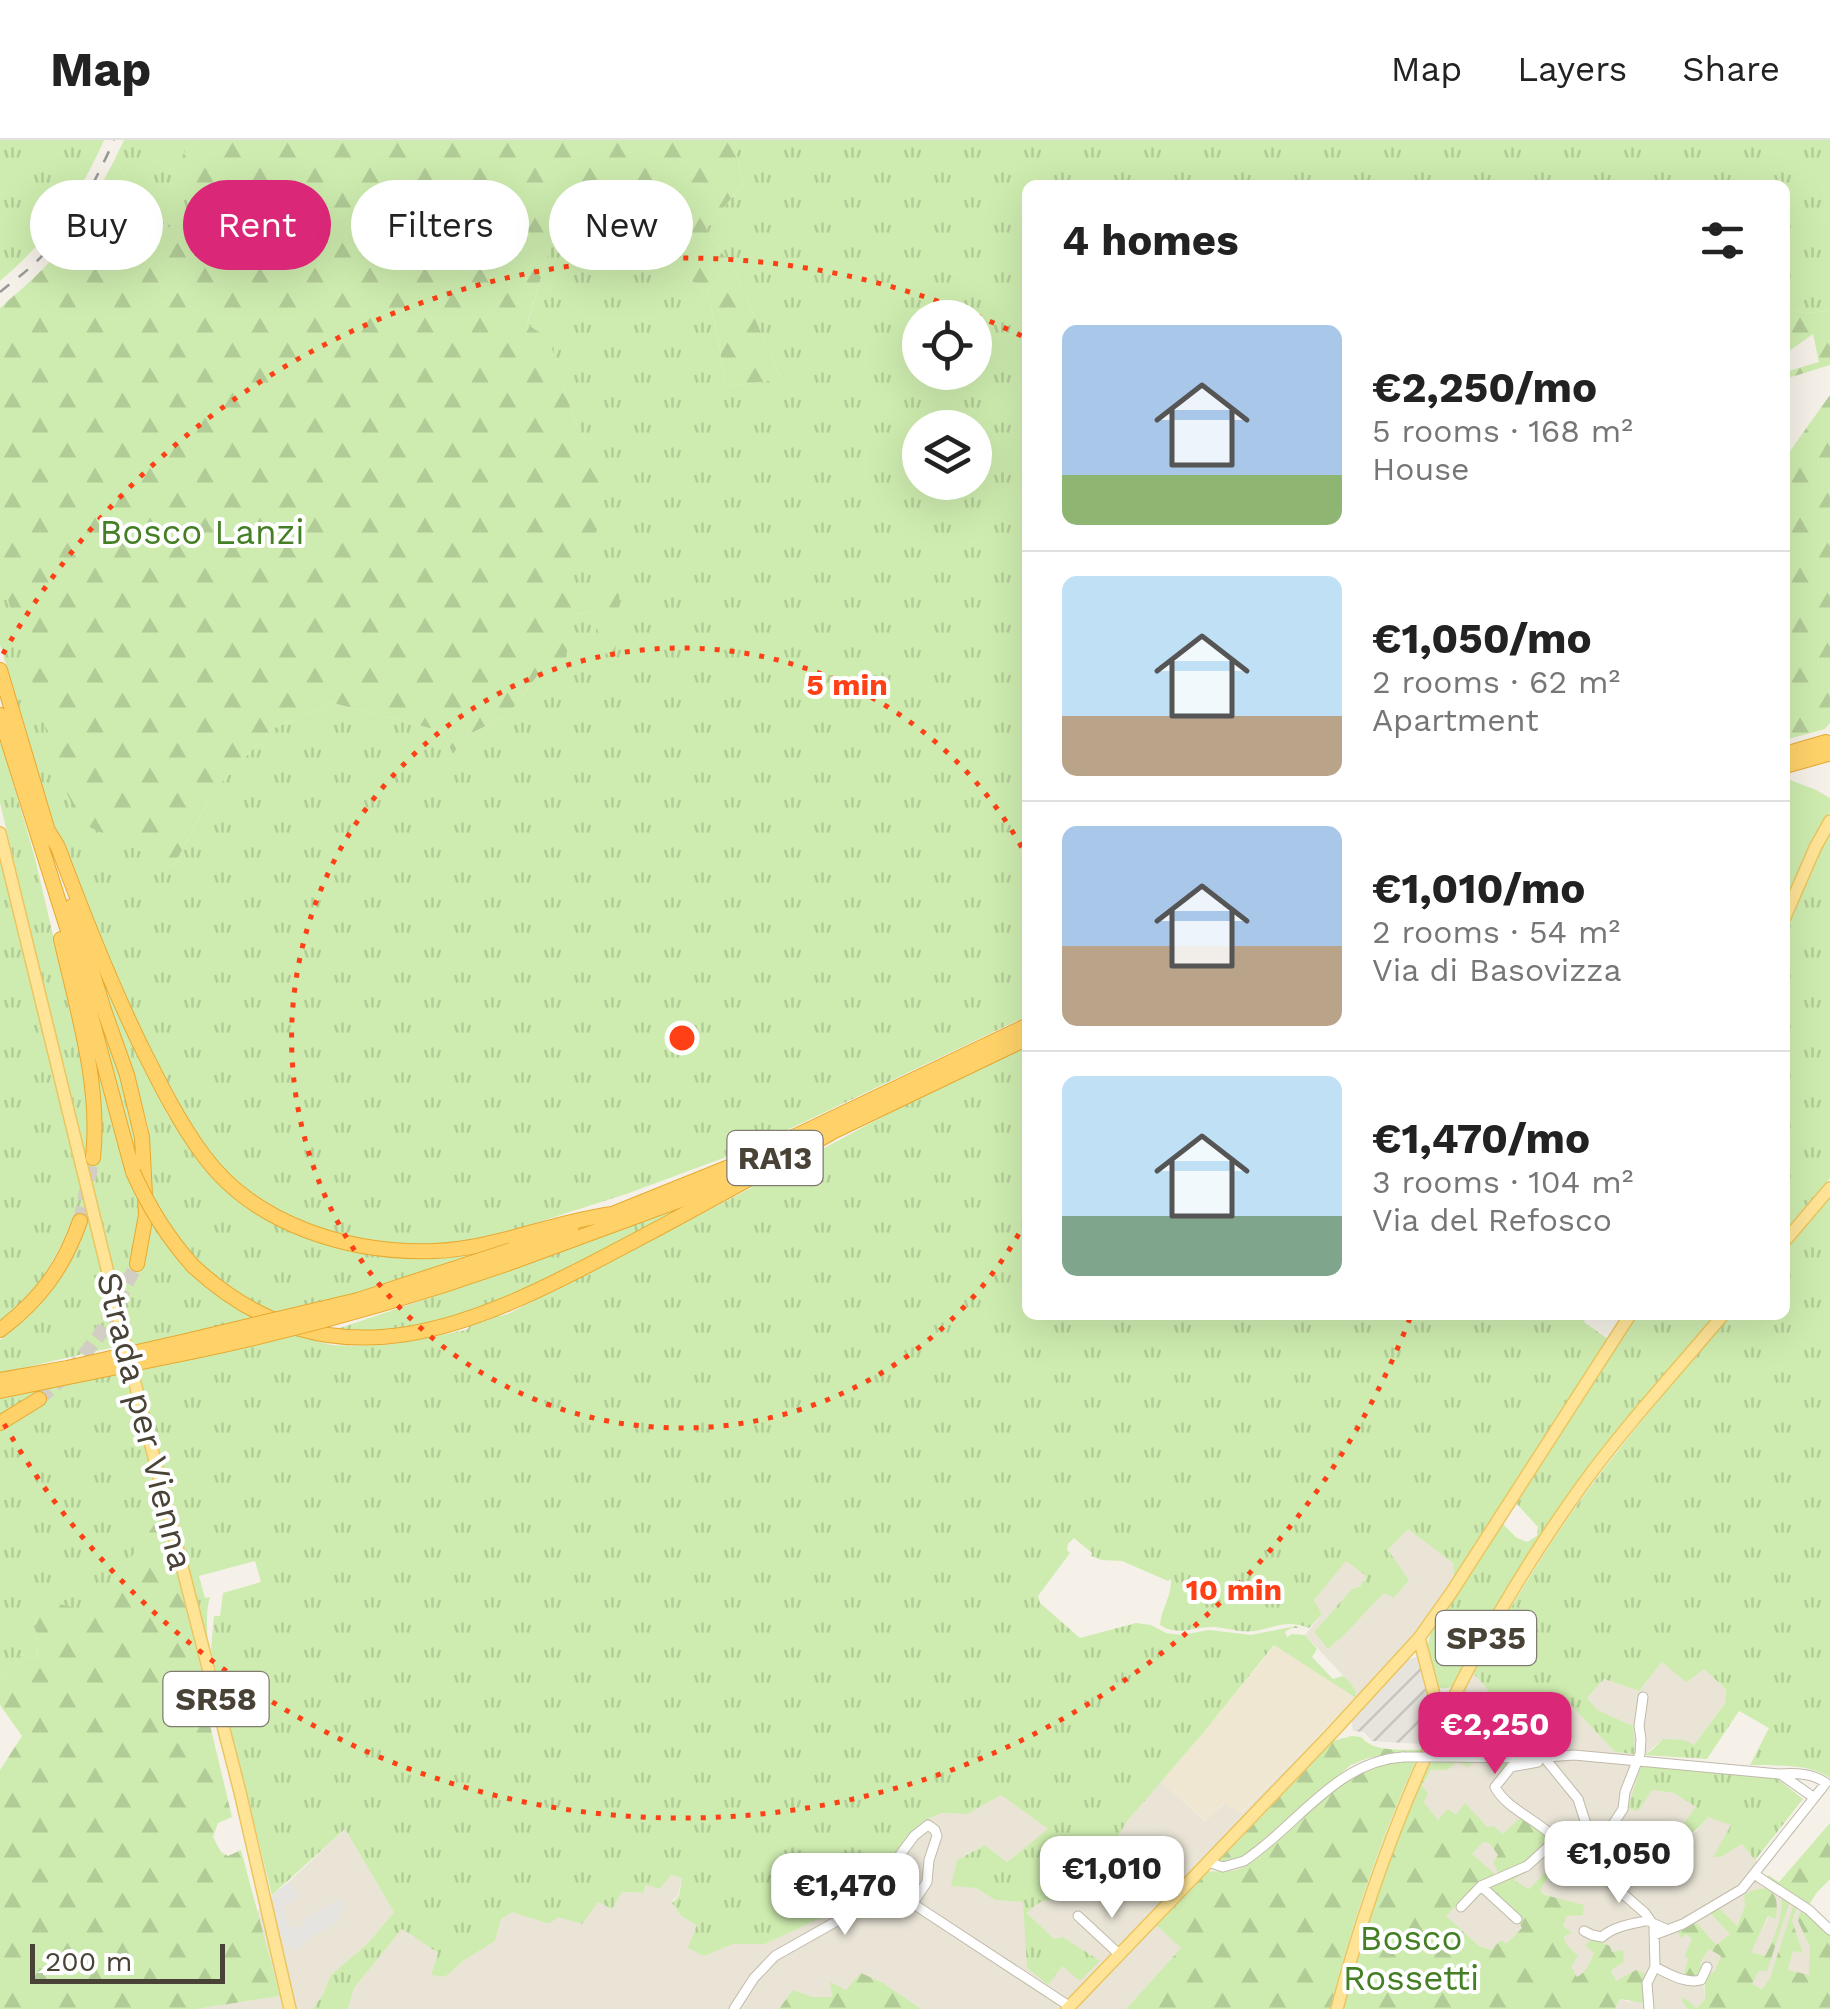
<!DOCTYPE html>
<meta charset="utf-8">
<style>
body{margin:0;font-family:"Work Sans",sans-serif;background:#f2f2f2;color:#222;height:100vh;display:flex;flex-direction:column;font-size:38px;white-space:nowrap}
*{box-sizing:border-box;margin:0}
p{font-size:32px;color:#767676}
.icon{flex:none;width:55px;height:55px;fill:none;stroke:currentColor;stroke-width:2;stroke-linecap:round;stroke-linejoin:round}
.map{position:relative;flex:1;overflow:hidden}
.drawer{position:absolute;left:1022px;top:40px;width:768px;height:1140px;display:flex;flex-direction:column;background:#fff;border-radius:15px;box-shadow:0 10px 40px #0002}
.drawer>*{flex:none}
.banner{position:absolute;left:30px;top:40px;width:842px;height:90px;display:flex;gap:20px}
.fabs{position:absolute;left:902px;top:160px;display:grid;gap:20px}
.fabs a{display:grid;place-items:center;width:90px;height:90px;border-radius:50%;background:#fff;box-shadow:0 10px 40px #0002;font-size:50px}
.scale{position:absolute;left:30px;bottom:25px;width:195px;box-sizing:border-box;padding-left:10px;border:5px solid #494236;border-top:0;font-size:28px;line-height:35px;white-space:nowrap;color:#494236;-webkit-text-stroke:8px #fff;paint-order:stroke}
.price{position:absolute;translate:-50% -85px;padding:0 22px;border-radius:20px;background:#fff;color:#222;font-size:32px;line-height:65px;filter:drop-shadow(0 2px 5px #0008)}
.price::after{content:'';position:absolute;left:50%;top:60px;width:30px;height:22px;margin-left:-15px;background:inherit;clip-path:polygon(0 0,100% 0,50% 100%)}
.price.active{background:#db2777;color:#fff}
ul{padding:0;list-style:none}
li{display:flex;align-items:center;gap:30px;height:250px;padding:0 40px}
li+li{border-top:2px solid #e0e0e0}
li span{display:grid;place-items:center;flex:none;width:280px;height:200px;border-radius:15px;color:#555}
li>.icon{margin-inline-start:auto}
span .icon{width:120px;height:120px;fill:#fffc;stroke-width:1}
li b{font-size:42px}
h2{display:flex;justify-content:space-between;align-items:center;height:120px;padding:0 40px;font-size:42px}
.chip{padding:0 35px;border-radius:45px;background:#fff;box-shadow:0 10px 40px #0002;font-size:35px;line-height:90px}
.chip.active{background:#db2777;color:#fff}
header{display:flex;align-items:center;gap:60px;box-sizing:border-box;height:140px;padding:0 50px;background:#fff;border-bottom:2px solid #e0e0e0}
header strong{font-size:48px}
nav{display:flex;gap:55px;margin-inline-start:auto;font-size:35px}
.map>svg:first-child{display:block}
.residential{fill:#e9e4d6}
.industrial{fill:url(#industrial-furrows)}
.education{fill:#efe7d1}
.grass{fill:url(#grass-tufts);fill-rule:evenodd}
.forest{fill:url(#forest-firs)}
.garden{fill:#ceecaf}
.parking{fill:#e6e4e0}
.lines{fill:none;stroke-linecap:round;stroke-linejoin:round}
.highway-tunnel{stroke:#d3cec4;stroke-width:14;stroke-dasharray:14 7;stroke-linecap:butt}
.minor-casing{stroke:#c1baaa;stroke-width:11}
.major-casing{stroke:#ebc660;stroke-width:14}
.highway-casing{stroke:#e7a930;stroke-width:16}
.minor{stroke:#fff;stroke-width:9}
.major{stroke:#ffe497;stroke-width:11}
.highway{stroke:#ffd269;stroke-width:14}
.rail{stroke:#989898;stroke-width:2.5;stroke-dasharray:12 12;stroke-linecap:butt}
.minor-bridge-casing{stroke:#c1baaa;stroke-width:11;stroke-linecap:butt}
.major-bridge-casing{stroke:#ebc660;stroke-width:14;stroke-linecap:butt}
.highway-bridge-casing{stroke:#e7a930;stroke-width:16;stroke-linecap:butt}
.minor-bridge{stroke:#fff;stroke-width:9}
.major-bridge{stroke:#ffe497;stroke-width:11}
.highway-bridge{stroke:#ffd269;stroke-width:14}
.ring{fill:none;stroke:#ff3f15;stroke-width:5;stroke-dasharray:5 10}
.labels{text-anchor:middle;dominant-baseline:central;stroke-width:8;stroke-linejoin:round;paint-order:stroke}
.shield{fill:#fff;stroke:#807b72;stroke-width:2.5}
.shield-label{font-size:32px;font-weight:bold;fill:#494236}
.park-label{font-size:35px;fill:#447f25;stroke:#fff}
.street-label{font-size:35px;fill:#494236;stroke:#fff}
.centre{fill:#ff3f15;stroke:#fff;stroke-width:5}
.ring-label{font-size:30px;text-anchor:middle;font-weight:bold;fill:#ff3f15;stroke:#fff;stroke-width:8;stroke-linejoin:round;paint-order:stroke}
</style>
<header>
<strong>Map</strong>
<nav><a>Map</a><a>Layers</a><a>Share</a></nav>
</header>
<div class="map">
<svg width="1830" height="1869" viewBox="0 0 1830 1869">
<defs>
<pattern id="industrial-furrows" width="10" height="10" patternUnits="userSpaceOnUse" patternTransform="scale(2.5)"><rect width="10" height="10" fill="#e7e3dd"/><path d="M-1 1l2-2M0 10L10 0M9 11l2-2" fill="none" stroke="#c8c4be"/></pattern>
<pattern id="grass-tufts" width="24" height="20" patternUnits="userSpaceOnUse" patternTransform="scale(2.5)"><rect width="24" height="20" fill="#ceecaf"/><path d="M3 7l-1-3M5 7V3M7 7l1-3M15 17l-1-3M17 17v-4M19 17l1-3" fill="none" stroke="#b2cc97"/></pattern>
<pattern id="forest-firs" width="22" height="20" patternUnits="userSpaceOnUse" patternTransform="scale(2.5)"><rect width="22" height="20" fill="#ceecaf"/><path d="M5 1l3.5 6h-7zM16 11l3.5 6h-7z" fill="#b2cc97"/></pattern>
</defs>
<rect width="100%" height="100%" fill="#f5f1e8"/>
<path class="residential" d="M1409,1388l44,35 1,16 9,5 -41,57 -266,282 25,25 -55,61h-778l6,-21 48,-59 36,24 -7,22 14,2 18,-16 32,-20 6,-22 11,-8 36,13 10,-8 23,8 18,-23 13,8 10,-17 21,1 3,-8 14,4 11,-14 11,2 -4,19 -5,3 -1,4 9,13 17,9 -9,23 15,8 29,-12h32l69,-32 39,-39 17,-13 18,-25 17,-15 17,-7 26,1 33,-19 48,34 -42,33 -22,-17 -16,8 -12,7 -5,25 24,3 19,12 29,2 3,66 21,17 14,-20 18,15 19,-19 -36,-24 -9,2 -27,-26 11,-12 9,-2 25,2 14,-15 42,-66 33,-39 44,40 20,-18 17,10 114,-115 -3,-12 -48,-51 17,-21 -8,-14 31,-40 20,15 1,4 -6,7 -8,3 -38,43 14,17 14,-12 42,-45 10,6 14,-17 -20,-31z
M1662,1522l42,7 22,19 -1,15 -31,42 -31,-6 -19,16 -15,53 9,2 14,-20 22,3 23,14 -18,24 -38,22 19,-2 11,-12 13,-1 13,-7 11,-14 23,7 -17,33h7l21,-13 20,23 -3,8 54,33 -16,11 13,28 1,17 -2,12 -21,-6 5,-19 10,1 -12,-31 6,-14 -3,-3 -24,74 -8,11 -10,-5 7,-13 8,-1 15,-57 -7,24 -10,19 -15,-4 19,-36 6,3 -30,-14 -9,22 -26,-14 20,21 -14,11 -30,-11 7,5 7,24 9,-14 12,7 -7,16 -11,11 2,16 -9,9 -14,-7 5,8h-72l5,-10 12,4 -16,-22 -5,-11 9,-18h-8l-2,-6 -17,-7 1,14 -2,7 -5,9 -9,9 -8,-11 -6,-32 7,-2 -8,-7 4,-10 10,-1 -38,-25 13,-20 -23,19 -16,-10 -25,7 34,32v10l-16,16 -15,6 -12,-4 -34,-30 29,-29 20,-12 -22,-21 11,-12 6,1 6,9 36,5 11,-11 10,-5 -48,-7 -17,-7 -9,-9 -22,-3 -18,5 -14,-18 -2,-15 9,-17 14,-9 1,-10h23l-34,-4 6,-14 3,5 11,2 37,3 -47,-17 28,-53 13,14 6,16 11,5 -10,24 20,-4 12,2 9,-28 9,-6 11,-1 11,3 50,54 19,2 -1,-28 -37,-16 -9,-12 17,-19 35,12z
M345,1689l49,83 -27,32 -36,31 -8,19 -10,15h-117l84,-13 -23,-84z"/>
<path class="industrial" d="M1416,1517l4,3 12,52 -9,22 -1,10 -50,-3 -8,-9 -11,-1 -2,-14 52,-56z"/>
<path class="education" d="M1275,1505l81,53 -115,115 -17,-10 -18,18 -45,-40 42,-48z"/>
<path class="grass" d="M0,0h104c-26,59 -55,99 -104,141z
M124,0h77l-15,8 9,56 -28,25 -53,-68z
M734,0h1096v171l-27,2 -18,-7v-121h-757l-1,831 -282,134 -116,43 -112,36 2,11 -134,47 -114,31 -81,-48c22,21 41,38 69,50l-128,26 -131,-543v-65l35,120 40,171 24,129 -27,-228c23,66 54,140 65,209 7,40 3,84 0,125l7,1 8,-38v-51l-4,-51 -19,-64 -49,-141 68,155 19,39 22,31 -31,-76 -97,-222 -61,-202v-72l81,249 92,45 41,-77 58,-61 61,-26 108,28 12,23 14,-19 40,-19 30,-40 36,-61 23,-4 24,-21 -58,-6 26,-142 -14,-22 -25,-80 -22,-15 29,-98 45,37h68l39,29 11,49 6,45 56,-8 -46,-107 -29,-43 37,-45zM920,178h55v54h-55zM920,288h55v54h-55z
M1830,688v350l-45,53v-304l24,-56z
M0,711l119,495 -119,27v-33c45,-37 67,-62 86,-118l-13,-4 -9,22 -27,48 -37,34z
M1027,907l1,268h559l-3,7 25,18 -155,239 -1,-16 -45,-34 -20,21 21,30 -15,18 -10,-5 -42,44 -14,12 -14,-17 38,-43 8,-3 6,-7 -1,-4 -19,-14 -32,39 8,14 -13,14c-23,-9 -31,-1 -54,3 -14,2 -27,-3 -41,-4 -20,-1 -35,10 -54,-2 1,-16 12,-29 11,-46l-3,2 -46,-20 -20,-1 -11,-4 1,-3 -18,-15 -6,6 -1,6 3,3 -32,43 2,7 40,35 56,-15 15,2 15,8 15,2 28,-5 42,5 45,-9 3,2h-8l-6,4 2,5 5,-3 13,1 12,14 -5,8 21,22 10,-3c8,7 13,11 13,22l-82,-53 -71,88 -75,87 -42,66 -14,15c-22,-1 -29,-5 -45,12l27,26 9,-2 37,24 -20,20 -18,-15 -14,19 -21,-17 -4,-66 -28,-2 -19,-12 -25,-2 6,-26 28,-15 22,17 41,-33 -47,-34 -33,19 -26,-1 -17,7 -17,15 -18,25 -17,13 -39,39 -69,32h-32l-29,12 -16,-8 9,-23 -16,-9 -9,-13 7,-7 3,-18 -11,-3 -11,14 -14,-4 -3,8 -21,-1 -10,17 -14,-7 -16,22 -24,-7 -9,7 -37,-12 -11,7 -6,22 -32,20 -18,16 -14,-2 7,-22 -36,-24 -48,59 -6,21h-35l10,-15 8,-19 36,-31 27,-32 -49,-83 -73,66 -61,-245 3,-34h6l3,-23 38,-11 -6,-21 -56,15 6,22 5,-1c-5,15 -2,30 -3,47h-3l-30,-135 -37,-142 157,-32 38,10 19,1 44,-2 71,-14 3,-2 -3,-12 -72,15 -66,1 190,-64 161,-61 1,5 -184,91 4,13 8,-2 211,-109 185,-100z
M1830,1057v581c-21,-15 -55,-12 -80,-13l19,-37 -30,-17 -32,48 -64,-4 9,-5 11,-11 21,1 10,5 31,-42 1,-14 -22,-20 -18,13 -24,-20 -23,29 -35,-12 -17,19 10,12 36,16 2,28 -20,-2 -50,-53c-29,-11 -35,7 -40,32l-12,-3 -1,13 -19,-8 9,-25 -10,-5 -6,-16 -13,-14c30,-53 62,-107 97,-158 49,-70 106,-134 160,-200h55v-65z
M1636,1175h79c-56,67 -113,134 -163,205 -37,53 -67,110 -99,166 -6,3 -12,4 -17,-1l-9,-36 4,-18 71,-108 15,15 10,4 10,-6 1,-9 -22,-24z
M126,1230l36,143 -53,77 -22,21 -52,3 3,44 -17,-3 -21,24v-280z
M1641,1625l137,14 25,20 -48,61 -13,-16 -21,13h-8l18,-32 -23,-8c-11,14 -19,20 -37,22l-11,12 -19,2 -5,9 -5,1 1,-17 17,-22 30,6 17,-23 -22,-14 -22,-3 -14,21 -10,-3z"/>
<path class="forest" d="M201,0h533l9,44 -37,45 29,43 46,107 -56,8 -6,-45 -11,-49 -39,-29h-68l-45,-36 -29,96 22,15 25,81 14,22 15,34 -5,51 -12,34 -23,22 57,7 -5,65 -19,-3v-41l-23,4 -10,62 -26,-1 -30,40 -40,19 -14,19 -12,-23 -108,-28 -61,26 -58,61 -41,77 -92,-44 -23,-48 -29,-106 -29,-96v-265c21,-19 44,-37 61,-60 21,-27 37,-58 53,-87l53,68 28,-25 -19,-32 10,-24z
M1785,166l18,7 27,-2v54l-45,14v-7l34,-10 -6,-28 -28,20z
M1830,255v328l-5,6 -40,11v-282z
M162,1373l44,175 3,33 23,96 -14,6 -5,14 8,15 7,4 13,-6 39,146 -84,13h-196v-239l22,-34 -22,-31v-26l21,-24 17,3 -3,-44 12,-13 40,10 22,-21z
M1352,1596l9,1c14,16 40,12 60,13 -39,83 -68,170 -91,259h-204l55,-61 -26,-24 51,-52c9,-2 15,1 24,-1 11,-1 20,-8 29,-14 29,-25 72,-71 105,-86 12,-6 25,-8 39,-10l-1,-9 -34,6 -17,7 -109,92 -13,4h-10l-1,-4 110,-115z
M1429,1621h92l-11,2 -7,7 -11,-7 -19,-1 -5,5 -11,-5 -10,8h-16l-9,16 6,8 -4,8 14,18 10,-11 8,6 9,-12 22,24 6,-1 10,8 19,-18 31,25c-10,5 -14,10 -22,16 -9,8 -20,12 -32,17l-6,-11 5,-8 -9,-12 -6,-1 -11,12 23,20 -21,13 -28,29 33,30 12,4 10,-10 5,4 16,-16 -3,-6 3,-5 -34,-31 34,-13 -8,7 15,9 21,-21 3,2 -13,20 5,5 39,10 -1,10 -16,1 -4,10 9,7 -8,3 2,8 12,12 -7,11 6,10c10,-6 13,-14 17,-24l-9,-8 8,-6 17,7 2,6 11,-2 1,12 -13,8 5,11 20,-11 12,5 -5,9v19l-23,-4 -5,10h-272l31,-109z
M1830,1683v56l-13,13 -8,13 -43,-26 2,-4 11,7z
M1767,1748c12,8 10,17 9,31l-8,-3 -17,36 14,4c11,-20 17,-38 17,-61l8,6 -23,70h-8l-7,13 10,5 8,-11 24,-75 3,4 -5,14 11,32 -10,-2 -5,19 21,5 1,-28 -13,-28 6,-11 27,27v74h-143l-5,-8 2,-4 12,11 9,-9c0,-12 -3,-22 9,-27l7,-16 -12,-7 -9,14 2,5 -3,8h-11l-4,-3 4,-14 -3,-4 7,-16 -6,-5 -5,4 -4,-8 19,-8 20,23 14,-11 -20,-21 9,-5 18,18 8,-21 -1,-10 9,-5z
M861,1833l22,10 38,26h-142l14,-19 19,7h20l-2,-15 16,8z"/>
<path class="garden" d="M1785,638l31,12 14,8v14l-10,16 -35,76z"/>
<path class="parking" d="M289,1742l11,14 -16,10 5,23 15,-4 -1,-6 41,-22 -2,14 -4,11 -24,13 -17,14 -7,-1 -8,-9 -10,-44z"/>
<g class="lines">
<path class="highway-tunnel" d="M80,1081l13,-63
M39,1259l33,-29 29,-37 36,-69"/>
<defs>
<path id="minor" d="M1441,1581l22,9 19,3 28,15
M1433,1600l16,5 83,6 11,5 35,43 23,72 6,9 38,33 7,10 14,6
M1445,1617l87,1 42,-3 205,19c17,-1 33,-1 47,9l-84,106 -59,35 -29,11
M1538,1622l-27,5 -16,20c14,26 50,34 65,59
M1782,1635l31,22
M1596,1710l27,-41 2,-17 15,-38 1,-15 -2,-13 4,-29
M1208,1722l15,5 21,-6c52,-34 92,-100 159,-104
M1754,1734l55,36 21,20
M1481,1746l36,33
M1461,1767l20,-21 46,-20 23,-21 21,4 28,20
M1078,1776l41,38
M1584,1791l8,4 10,2c11,-11 33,-14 48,-17
M1655,1827c14,7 30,17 46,13l6,-13
M734,1869l20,-31 21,-22 62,-35 17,-22 43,-40 17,-23 14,-11 7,5 2,6 -8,24 -2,22 -12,18v5l154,101
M1649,1869l-2,-26 8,-16 -1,-38"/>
<path id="major" d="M0,693l123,501
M1785,777l30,-69 15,-27
M1785,1101l45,-53
M137,1251l103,401 50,217
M1419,1498l22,83
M1067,1869l264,-275 88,-96 32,-45 179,-278
M1337,1869c50,-190 131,-366 246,-525 43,-59 93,-113 140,-169"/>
<path id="highway" d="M0,530l50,168
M0,575l69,219 64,238
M1785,614l41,-12
M1785,626l43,-12
M49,692l9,15c25,67 51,133 82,197 19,38 38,77 64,112 51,69 146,98 230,95 60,-2 118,-29 178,-37
M72,766l32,104 23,65 15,62 4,78 -9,49
M61,799c16,71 40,146 32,219
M826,995l202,-97
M605,1077l134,-54 289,-138
M511,1110l60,-21
M515,1121l174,-64 67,-30
M193,1126c141,130 285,58 430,-19 70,-37 139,-75 208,-114
M0,1190c40,-30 64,-63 80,-109
M0,1240l67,-12 119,-27
M0,1251l191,-39
M0,1283l39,-24"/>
</defs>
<use href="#minor" class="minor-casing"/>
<use href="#major" class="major-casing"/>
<use href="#highway" class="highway-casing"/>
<use href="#minor" class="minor"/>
<use href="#major" class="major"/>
<use href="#highway" class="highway"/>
<path class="rail" d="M0,152c12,-10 25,-19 37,-31 34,-33 58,-78 77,-121"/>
<defs>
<path id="minor-bridge" d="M1403,1617h42"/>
<path id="major-bridge" d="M123,1194l14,57"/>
<path id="highway-bridge" d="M133,1032c16,36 34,65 60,94
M186,1201l172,-41 153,-50
M191,1212c110,-23 217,-53 324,-91"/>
</defs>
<use href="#minor-bridge" class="minor-bridge-casing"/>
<use href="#major-bridge" class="major-bridge-casing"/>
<use href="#highway-bridge" class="highway-bridge-casing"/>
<use href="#minor-bridge" class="minor-bridge"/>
<use href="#major-bridge" class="major-bridge"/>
<use href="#highway-bridge" class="highway-bridge"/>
</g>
<g class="ring">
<path d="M1026 1081A390 390 0 1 1 1026 715"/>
<path d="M1410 1178A780 780 0 0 1 3 1282M3 514A780 780 0 0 1 1024 197"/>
</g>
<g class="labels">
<g class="shield">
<rect x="727.5" y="991" width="95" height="54" rx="8"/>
<rect x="1436" y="1471" width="100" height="54" rx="8"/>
<rect x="163.5" y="1532" width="105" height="54" rx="8"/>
</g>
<g class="shield-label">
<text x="775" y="1018">RA13</text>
<text x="1486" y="1498">SP35</text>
<text x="216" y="1559">SR58</text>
</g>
<g class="park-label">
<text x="202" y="392">Bosco Lanzi</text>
<text x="1411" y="1798">Bosco<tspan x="1411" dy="40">Rossetti</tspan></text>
</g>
<g class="street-label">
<text transform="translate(145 1281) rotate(76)">Strada per Vienna</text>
</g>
</g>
<circle cx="682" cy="898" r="15" class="centre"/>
<g class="ring-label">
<text x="847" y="555">5 min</text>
<text x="1234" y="1460">10 min</text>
</g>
</svg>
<div class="fabs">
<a><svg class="icon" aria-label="locate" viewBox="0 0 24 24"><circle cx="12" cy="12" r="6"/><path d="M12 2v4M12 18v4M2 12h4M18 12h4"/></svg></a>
<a><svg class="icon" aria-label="layers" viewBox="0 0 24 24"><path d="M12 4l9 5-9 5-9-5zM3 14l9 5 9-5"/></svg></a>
</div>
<div class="scale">200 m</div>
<b class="price active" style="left:1495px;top:1637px">€2,250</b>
<b class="price" style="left:1619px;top:1766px">€1,050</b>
<b class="price" style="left:1112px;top:1781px">€1,010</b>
<b class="price" style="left:845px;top:1798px">€1,470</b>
<div class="banner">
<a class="chip">Buy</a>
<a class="chip active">Rent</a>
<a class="chip">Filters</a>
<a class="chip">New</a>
</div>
<section class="drawer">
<h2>4 homes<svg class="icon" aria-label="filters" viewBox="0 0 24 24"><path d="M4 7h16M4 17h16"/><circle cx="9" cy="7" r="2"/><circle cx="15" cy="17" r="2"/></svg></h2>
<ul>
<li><span style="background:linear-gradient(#a9c7e8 75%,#8fb573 0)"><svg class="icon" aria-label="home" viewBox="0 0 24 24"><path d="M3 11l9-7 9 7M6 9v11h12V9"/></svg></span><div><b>€2,250/mo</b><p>5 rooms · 168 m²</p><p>House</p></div></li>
<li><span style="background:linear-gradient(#bfe0f5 70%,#b9a48a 0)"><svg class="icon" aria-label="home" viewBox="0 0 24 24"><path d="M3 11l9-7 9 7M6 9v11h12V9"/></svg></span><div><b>€1,050/mo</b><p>2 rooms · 62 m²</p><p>Apartment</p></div></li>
<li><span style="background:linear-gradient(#a9c7e8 60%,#b9a48a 0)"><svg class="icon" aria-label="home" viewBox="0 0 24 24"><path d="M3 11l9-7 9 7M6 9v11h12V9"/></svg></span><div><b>€1,010/mo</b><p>2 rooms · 54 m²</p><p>Via di Basovizza</p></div></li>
<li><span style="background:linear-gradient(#bfe0f5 70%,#7fa58c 0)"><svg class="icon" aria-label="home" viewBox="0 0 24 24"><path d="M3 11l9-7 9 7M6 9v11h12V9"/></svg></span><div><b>€1,470/mo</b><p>3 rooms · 104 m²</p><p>Via del Refosco</p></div></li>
</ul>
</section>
</div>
